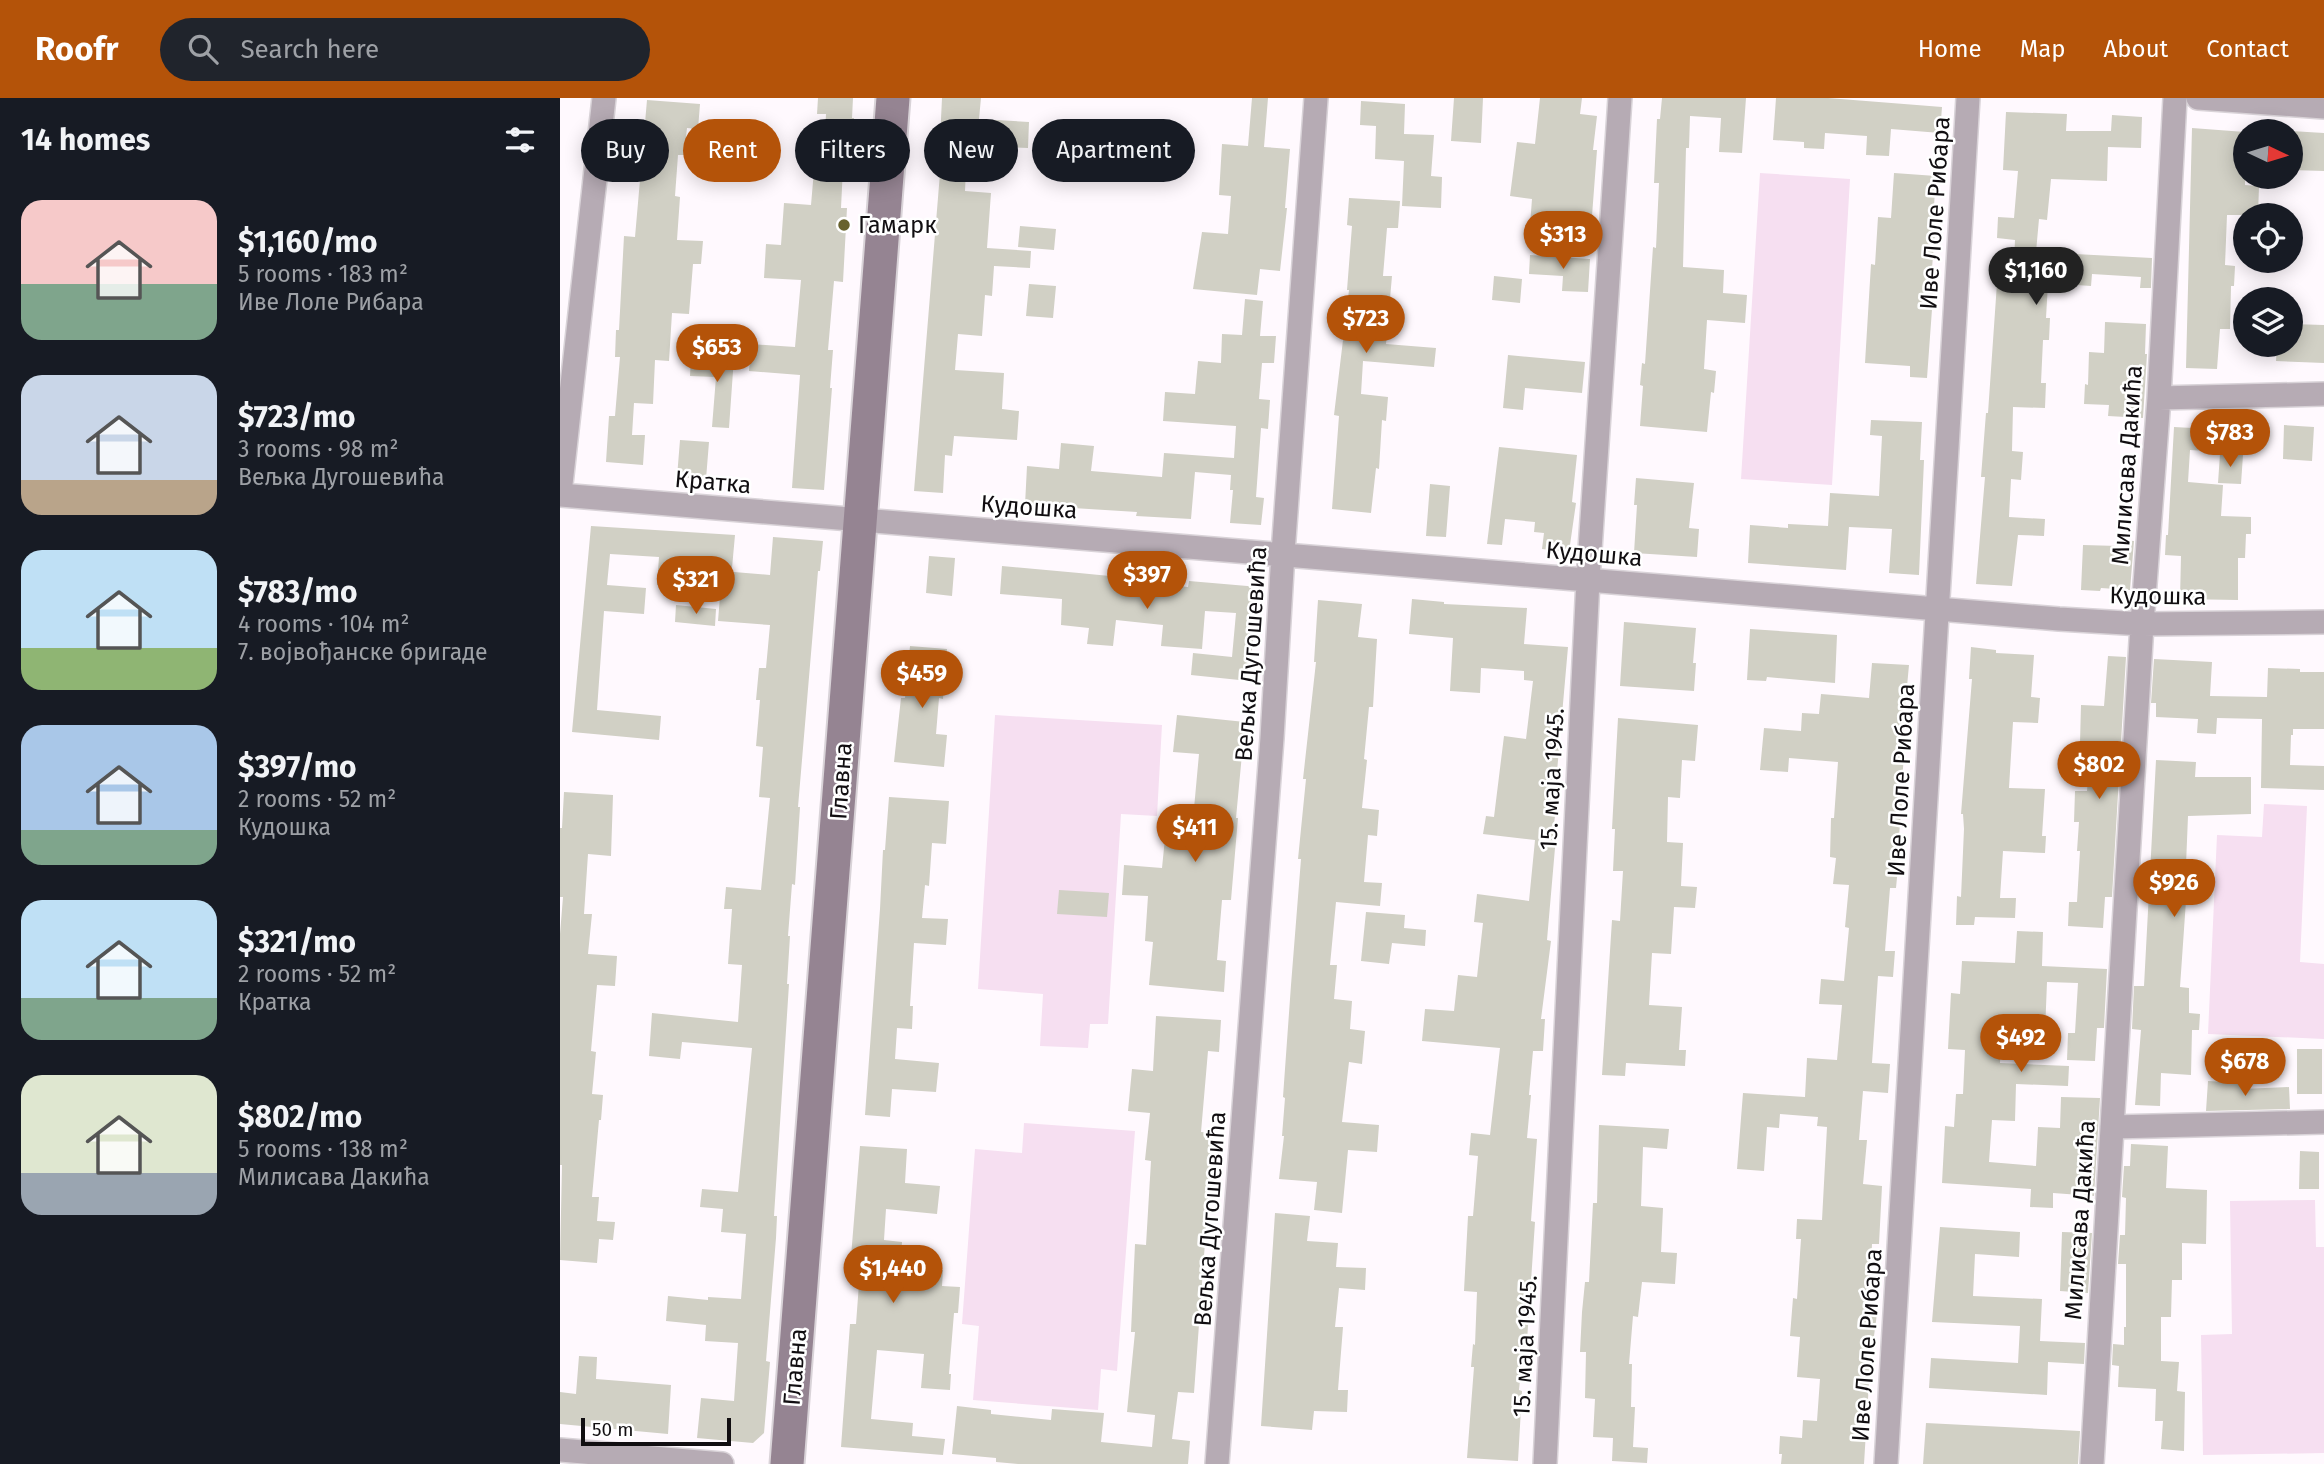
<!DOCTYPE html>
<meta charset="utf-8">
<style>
body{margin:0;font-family:"Fira Sans",sans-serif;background:#20242c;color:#f1f3f6;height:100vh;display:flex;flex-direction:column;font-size:26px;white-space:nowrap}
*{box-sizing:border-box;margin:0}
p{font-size:23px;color:#9ea1a6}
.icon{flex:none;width:38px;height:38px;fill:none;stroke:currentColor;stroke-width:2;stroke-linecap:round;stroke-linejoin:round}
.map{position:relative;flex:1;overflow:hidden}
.side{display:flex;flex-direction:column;background:#171b24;width:560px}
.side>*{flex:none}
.banner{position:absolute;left:21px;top:21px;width:665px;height:63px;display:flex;gap:14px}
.needle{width:46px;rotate:94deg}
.buttons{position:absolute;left:1673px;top:21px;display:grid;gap:14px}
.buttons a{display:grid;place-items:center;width:70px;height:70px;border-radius:50%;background:#171b24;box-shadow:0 4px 18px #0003;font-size:35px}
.scale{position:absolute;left:21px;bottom:18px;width:150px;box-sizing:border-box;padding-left:7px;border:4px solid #110e11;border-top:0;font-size:19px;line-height:24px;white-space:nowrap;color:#110e11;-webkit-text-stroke:5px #fff;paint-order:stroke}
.price{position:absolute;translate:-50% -60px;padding:0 16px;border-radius:24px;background:#b45309;color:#fff;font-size:23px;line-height:46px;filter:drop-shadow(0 2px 4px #0008)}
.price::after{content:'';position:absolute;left:50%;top:42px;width:21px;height:16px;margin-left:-10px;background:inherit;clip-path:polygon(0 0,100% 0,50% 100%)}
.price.on{background:#222;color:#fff}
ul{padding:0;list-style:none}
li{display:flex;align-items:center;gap:21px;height:175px;padding:0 21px}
li span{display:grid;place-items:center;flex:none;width:196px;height:140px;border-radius:21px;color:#555}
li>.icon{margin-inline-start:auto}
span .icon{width:84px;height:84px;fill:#fffc;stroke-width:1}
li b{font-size:30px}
h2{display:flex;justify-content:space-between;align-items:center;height:84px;padding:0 21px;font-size:30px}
.tag{padding:0 24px;border-radius:32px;background:#171b24;box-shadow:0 4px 18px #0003;font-size:24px;line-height:63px}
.tag.on{background:#b45309;color:#fff}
header{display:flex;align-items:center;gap:42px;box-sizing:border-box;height:98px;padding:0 35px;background:#b45309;color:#fff}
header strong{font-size:33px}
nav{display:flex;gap:38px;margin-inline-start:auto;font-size:24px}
.search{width:490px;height:63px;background:#20242c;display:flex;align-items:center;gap:18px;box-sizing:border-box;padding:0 24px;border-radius:38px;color:#9ea1a6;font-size:26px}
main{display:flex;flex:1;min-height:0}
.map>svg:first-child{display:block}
.green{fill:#f6dff1}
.building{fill:#d1d0c5}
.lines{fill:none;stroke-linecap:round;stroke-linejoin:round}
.street-casing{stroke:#d9d3d8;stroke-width:26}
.secondary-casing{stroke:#d9d3d8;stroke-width:37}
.street{stroke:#b6abb4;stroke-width:23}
.secondary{stroke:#958492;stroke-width:33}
.poi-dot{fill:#67612d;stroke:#fff;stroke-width:2.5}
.labels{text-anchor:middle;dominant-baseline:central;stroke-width:5;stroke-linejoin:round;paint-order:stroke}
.street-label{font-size:24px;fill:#110e11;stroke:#fff}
.poi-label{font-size:24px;fill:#110e11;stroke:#fff;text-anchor:start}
</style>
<header>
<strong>Roofr</strong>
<div class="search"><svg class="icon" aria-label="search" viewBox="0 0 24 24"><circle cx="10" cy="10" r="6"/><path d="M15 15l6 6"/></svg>Search here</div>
<nav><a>Home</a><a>Map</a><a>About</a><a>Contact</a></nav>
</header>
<main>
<section class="side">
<h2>14 homes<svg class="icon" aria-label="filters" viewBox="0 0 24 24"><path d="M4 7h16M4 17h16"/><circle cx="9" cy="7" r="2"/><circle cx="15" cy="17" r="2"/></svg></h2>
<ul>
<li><span style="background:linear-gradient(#f6c9c9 60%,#7fa58c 0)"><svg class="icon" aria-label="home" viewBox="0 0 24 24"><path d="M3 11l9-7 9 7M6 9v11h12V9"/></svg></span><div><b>$1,160/mo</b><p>5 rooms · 183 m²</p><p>Иве Лоле Рибара</p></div></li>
<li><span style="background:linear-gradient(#c9d6e8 75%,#b9a48a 0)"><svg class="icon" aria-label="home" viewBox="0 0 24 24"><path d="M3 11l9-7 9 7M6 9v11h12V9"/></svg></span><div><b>$723/mo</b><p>3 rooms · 98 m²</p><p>Вељка Дугошевића</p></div></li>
<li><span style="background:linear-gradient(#bfe0f5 70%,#8fb573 0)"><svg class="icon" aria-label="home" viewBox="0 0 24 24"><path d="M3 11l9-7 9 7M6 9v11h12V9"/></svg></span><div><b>$783/mo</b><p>4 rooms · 104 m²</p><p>7. војвођанске бригаде</p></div></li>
<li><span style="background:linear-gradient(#a9c7e8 75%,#7fa58c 0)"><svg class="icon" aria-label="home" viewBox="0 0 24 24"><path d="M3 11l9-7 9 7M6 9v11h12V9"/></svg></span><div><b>$397/mo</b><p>2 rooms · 52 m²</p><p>Кудошка</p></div></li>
<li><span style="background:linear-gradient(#bfe0f5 70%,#7fa58c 0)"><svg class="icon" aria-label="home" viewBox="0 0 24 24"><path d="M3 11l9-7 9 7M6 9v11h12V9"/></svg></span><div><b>$321/mo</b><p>2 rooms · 52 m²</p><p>Кратка</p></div></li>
<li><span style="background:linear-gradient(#dfe7d0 70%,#9aa5b1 0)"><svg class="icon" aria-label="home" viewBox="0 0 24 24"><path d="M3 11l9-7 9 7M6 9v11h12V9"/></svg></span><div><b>$802/mo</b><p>5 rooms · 138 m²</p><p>Милисава Дакића</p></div></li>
</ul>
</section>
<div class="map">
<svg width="1764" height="1366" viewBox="0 0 1764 1366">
<rect width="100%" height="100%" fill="#fff9fe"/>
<path class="green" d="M1200,75l90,6 -18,306 -91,-6z
M435,617l167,10 -5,91 -36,-2 -13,210h-18l-2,24 -48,-2 3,-52 -65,-5z
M1704,706l43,2 -7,156 24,2v75l-116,-5 9,-199 45,2z
M464,1025l111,8 -18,240 -16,-2 -3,41 -125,-10 6,-74 -17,-2 13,-175 47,4z
M1755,1102l1,47h8v206l-121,2 -2,-120 31,-1 -2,-133z"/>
<path class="building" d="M258,0h35l-1,20h2l-3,50 -8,-1 -2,41h6l-4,74 -9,-1 -6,69h5l-3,38h2l-8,102 -32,-2 8,-113 -51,-4 2,-27 44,3 6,-67 -37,-2 2,-34 15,1 3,-42 27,2 3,-35 9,1 3,-57h-9z
M382,0h39l-2,21 50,3 -1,26 -61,-3 -2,46 26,2 -4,55 44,3 -1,17 -36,-2 -2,30 -7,-1 -3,41 -24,-2 -3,36 49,3 -2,36 17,2 -2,29 -63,-4 -2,20 -7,-1 -2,38 -29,-2 27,-330h-2z
M692,0h16l-4,49 26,2 -5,59h2l-7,63 -20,-2 -3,26 -64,-6 9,-57 26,2 3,-38 -12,-1 3,-51 26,2z
M894,0h29l-2,45 -30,-2z
M980,0h42l-2,16 17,2 -4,34h4l-6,79 -61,-4 2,-26 -22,-3 7,-54 18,2z
M1102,0h84l-4,55 -23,-1 2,-34 -31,-2 -1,32h-3l-3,119 41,3 -1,23 24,2 -2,28 -38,-3 -3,49 12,2 -2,22 -3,-1 -4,40 -67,-6 3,-40 -3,-1 2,-22 3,1 8,-117 3,1 3,-65h-5l3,-64h3z
M1216,0h52l114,9 -2,26 -49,-4 -2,27 -23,-1 1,-19 -42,-3 -1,16 -20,-1v-6l-31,-2z
M87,2l53,4 -2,25 -11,-1 -3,27h-6l-3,41 5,1 -3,43 26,1 -2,23h-8l-4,50 -17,-1 -3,48 -14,-1 -2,44 -19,-1 -2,32h13l-2,30 -37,-3 3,-46h6l5,-59h-5l1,-27h3l5,-94 11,1z
M801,3l44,3 -1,30 30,1 -3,41 11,1 -1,31 -39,-2 2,-45 -29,-2 1,-33 -16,-1z
M1446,14l61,2 -1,17h45l1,-16 30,2 -1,31 -33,-1 -1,34 -56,-2 -4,41 -8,-1 -3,33 116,6 -1,30h-11l1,-11 -49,-3 -1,12 -43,-3 -2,35h4l-1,22h-6l-2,43h5l-1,25 -32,-1 -1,44 11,1 -2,28 -10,-1 -2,38 36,2 -1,17 -26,-1 -6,51 -36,-2 9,-107h-4l5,-64h2l9,-130 16,1 2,-44 -18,-2 1,-21 16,1 4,-47 -15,-1z
M1632,30l53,4v53l14,1 -1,29h-31l-2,50 10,1 -1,20h-3l-1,43h-10l-3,40 -31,-1z
M1731,33l33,2v38l-33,-1z
M1334,75l42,3 -3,45h3l-4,47h3l-8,110 -17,-1v-11l-45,-3 6,-99 4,1 3,-48 13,1z
M789,100l51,3 -2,27h-11l-4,48h9l-6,68 50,4 -2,19 -71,-6 -2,33 27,3 -2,24 -4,-1 -3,49 -3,-1 -5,45 -39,-4 7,-93 -5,-1 15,-125h-2l5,-64 -5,-1z
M460,128l36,3 -2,21 -36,-3z
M970,157l60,4 -2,33 -26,-1 1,-15 -34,-2z
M934,178l28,3 -2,24 -28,-3z
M469,186l27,2 -3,32 -27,-2z
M685,201l18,2 -3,35h16l-2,27h-12l-3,36 11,1 -2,29 -7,-1 -5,69 8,1 -3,27 -31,-2 3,-33h-3l1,-15 -36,-3 -4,47 -55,-3 1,-4 -112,-7 2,-39 32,3 2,-26 33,3 -3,25 71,6 2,-24 70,5 2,-32 -73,-5 2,-29 30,2 3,-33 23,2 1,-29 20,1z
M1545,224l41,2 -1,30h2l-4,64 -35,-2 1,-11 -25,-1 1,-20 3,1 1,-33 15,1z
M1731,226l33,1v38l-48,-2 1,-16h14z
M131,257l43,2 -5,71 -17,-1 4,-50 -26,-1z
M948,257l77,7 -3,31 -57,-5 -2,22 -20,-2z
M1311,322l51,2 -2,38h4l-5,115 -30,-2 3,-44 -43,-2 -3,43 -98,-7 2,-38 38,3v-4l40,2 2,-33 49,3 3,-60 -12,-1z
M1651,326l16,1 -2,27 -35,-2 -2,32 35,3 -2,31 30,1v17h-5l-1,24h-7v42l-58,-1 1,-43 -16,-1 1,-20h2l6,-108 37,2z
M1724,327l30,2 -2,34 -29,-2z
M120,342l29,2 -3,37 -29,-2z
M939,349l78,8 -5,47 4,1 -7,49 -27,-3 2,-16 -10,-1 1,-10 -30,-3 -3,26 -15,-1z
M1660,356l23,1 -2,29 -23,-1z
M1076,380l58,5 -5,45 10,1 -2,28 -63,-4 3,-48h-3z
M870,386l20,2 -4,51 -20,-1z
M31,428l144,9 -3,33 -50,-3 -2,22 -23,-2 2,-28 -49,-3 -3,31 39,3 -2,26 -40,-3 -7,99 64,6 -2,24 -87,-8z
M213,439l50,4 -3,30h-2l-20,236h2l-5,78 -3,-1 -4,52h2l-3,48h2l-15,232h3l-1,22 -10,123 4,1 -6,71 -11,10 -56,-5 4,-40 33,3 4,-58 -33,-2 1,-16 -40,-4 2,-25 40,4v-3l33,2 5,-65 -25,-2 2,-23 -23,-2 2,-18 36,3 14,-144 -70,-6 -2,17 -31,-3 3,-43 86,9 4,-57 -14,-1 4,-55h-8l2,-22 35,3 9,-92 -11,-1 4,-50 -7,-1 4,-46h-4l3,-32h7l4,-43 -52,-4 4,-50 48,4z
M1558,442l16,1 -4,49 -29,-2 -1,3 -19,-1 2,-45 35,1z
M369,458l26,2 -3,38 -26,-3z
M442,468l77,7 41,4 -1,3 69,7 1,-6 70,6 -2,28h-2l-6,66 -58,-6 2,-22 39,4 4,-44 -31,-2 -3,38 -41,-3 2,-21 -47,-5 -3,26 -26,-2 2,-16 -28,-3 1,-26 -62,-5z
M852,501l32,3v2l83,4 -3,36 44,3 -12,136h3l-5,41 3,1 -10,115 4,1 -10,78h4l-2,32h-10l-4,44h2l-4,43 10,1 -6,82 4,1 -8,119h-3l-5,49 3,1 -4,70 -51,-3 7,-91h-3l2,-23 2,1 2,-53 -13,-1 4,-75h5l5,-60 -9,-1 2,-22 19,2 10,-87 -78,-7 3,-32 29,2 4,-36 19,2 6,-54 -9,-1 3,-28 52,7 6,-61 -52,-6 3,-18 8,1 10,-81 22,3 7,-58 -9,-1v-9l-43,-3 -1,25 -30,-2 3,-53 -44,-4z
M758,502l44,4 -4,33 19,2 -4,68h-4l-5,52 3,1 -5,48 17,2 -2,26 -9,-1 -4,47 18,1 -2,23 -44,-4 -6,63h7l-3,34 18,2 -2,28 15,2 -3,33 -13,-2 -7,60 37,3 -2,27 -29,-2 -6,63 -28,-3 3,-28 -38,-3 5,-43h-2l3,-38 -2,-1 8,-112 10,-126h-3l8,-80h-3l13,-117h-2z
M116,507l40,4 -1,17 -40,-4z
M1064,524l72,6 -3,35h3l-2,28 -74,-5z
M1190,531l87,6 -2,48 -68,-6 -1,4 -19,-1z
M350,548l37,3 -4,50 -4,-1 -3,36 11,1 -3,32 -50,-5 7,-64h4z
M1411,549l25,3v3l38,2 -3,42 9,1 -2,25 -25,-1 -4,66 36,1 -3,47h4l-1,17 -42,-2 -3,47h16l-1,20 -40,-1 -1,8h-18l1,-29 4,1 3,-68 -1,-15h-2l11,-135h-3z
M1548,558l18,1 -14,240h-7l-2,31 -35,-2 1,-24h8l3,-51h-3l2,-29h-5l1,-31h12l4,-48h-11l1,-38 23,1z
M1594,561l58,3 -2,34 57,1 1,-29 32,1v3h24v57h-31v6h-2l-1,30 34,1v24l-63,-2 1,-69 -45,-1 -1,16 -19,-1 1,-14 -42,-2v-14h-5z
M1312,565l37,2 -7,75h3l-3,42h2l-8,85h2l-2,21h-6l-5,63h10l-2,26 -15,-1 -6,87 18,1 -2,29 -25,-2 -4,49h8l-4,44 19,2 -3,58h-7l-3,61 9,1 -8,60 -6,98h-83l1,-10h-3l1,-18 22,2 1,-18 14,1 3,-42 -23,-2 3,-40 -10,-1 3,-38 4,1 4,-60h-5l1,-20 25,1 5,-93 -10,-1 1,-9 -38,-3 -1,14 -12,-1 -3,44 -27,-2 6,-76 62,4 2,-39 30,2 5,-55 -23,-1 2,-25 23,2 5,-53 -4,-1 4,-42 -16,-1 3,-26 -6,-1 1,-39h3l4,-56 -49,-4 -1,14 -28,-2 4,-42 37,3 1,-18 17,1 2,-20 48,4z
M617,617l68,7 -9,96h2l-7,82h-9l-5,60 9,1 -2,31 -75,-7 4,-43 -8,-1 3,-45 -26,-1 2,-30 38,3 3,-30 26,3 8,-87 -26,-2z
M1058,620l80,7 -3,36 -13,-1 -2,38 -12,-1 -1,45 16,1 -2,43 16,1 -2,21 -21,-1 -3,47 -19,-1 -3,52 33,2 -3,43h7l-1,16 -59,-3 -1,13 -23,-1 10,-155 8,1 3,-50h-10l2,-42h-3z
M1596,662l40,2 -1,15h56v37l-63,2 -2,49 18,1 -1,20h-16l-7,101 9,1v25l11,1 -1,16h-7l-1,45 -30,-2 -1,33 -25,-1 6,-75 -9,-1 2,-43h10z
M4,694l49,3 -2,61 -23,-2 -4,60h8l-4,40 29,2 -2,30 -18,-1 -6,66 5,1 -4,42 11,1 -2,25h-2l-7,77h7l-2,24 18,1 -2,18 -14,-1 -2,24 -37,-3 2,-95h-2v-231l3,-37h-3v-69h2z
M329,699l60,4 -3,43 -14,-1 -3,43 -4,-1 -3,33 26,1 -2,26 -32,-2 -4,63h3l-1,23 -15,-1 -2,31 44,4 -3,29 -44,-3 -2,28 -25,-2 15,-206 3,-59h2z
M499,792l50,3 -2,24 -50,-3z
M806,814l39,3 -1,13 22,2 -1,16 -33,-3 -3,21 -28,-3z
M1457,833l26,1 -1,34 65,3 -3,59h-7l-2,33 -28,-1 1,-27h7l3,-50 -31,-1 -2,51 -43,-2 -2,32 69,3 -1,20 -52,-2 -1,37 -23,-1 -3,42 47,4 2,-39 22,1 1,-31 39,1 -6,98 -41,-3v15l-23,-1 1,-18 -89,-6 3,-57 9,1 2,-33h7l2,-44 -17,-1 3,-56 9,1 2,-33 53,2z
M596,918l65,4 -2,32 -11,-1 -7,81 12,1 -19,260 -16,-1 -6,47 18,2 -2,23h-170l-22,-2v-4l-44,-4 5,-48 34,4v4l60,6 1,-11 52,4 -3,29 51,5 3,-32 -28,-3 8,-80h-4l4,-88 11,1 5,-84 -6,-1 5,-47 -22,-2 4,-42 21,2z
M1737,951h25v45h-25z
M1648,983l34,2v6l47,-2 1,22 -84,2z
M1039,1027l70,4 -2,20 -24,-2 -2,59 22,2 -2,44 16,1 -2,31 -33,-2 -4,35 -5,-1 -4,48h3l-1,43h4l-2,40 15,1 -1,15 -35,-2 1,-23 -20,-1 2,-38 -10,-1 1,-46h-6l2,-40 3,-30h4l4,-79h4z
M1571,1046l37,2 -2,42 41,2 -1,54 -24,-1v37h-10l-1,37h-10v44l18,1 -2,29 8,1 -1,59 -23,-2 2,-28h-8l1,-32 -38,-2 1,-21 -7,-1 1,-21 11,1v-18h2v-63h-8l2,-29h5l1,-37 -4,-1 2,-31h6z
M300,1048l47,3 -2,34 35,3 -3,28 -51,-5 -2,31 18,2 -2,25 43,3 -1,16 18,1 -2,26h-4l-5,61h2l-1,16 -29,-2 3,-34 -47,-4 -6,69 42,4 -1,13 33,3 -2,16 -102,-8 9,-123h6l4,-54 -10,-1z
M1740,1053l19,1v37h-20z
M715,1115l35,3 -3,25 31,2 -2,24 30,1 -1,22 -26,-2 -4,39h8l-5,63h10l-1,22 -33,-1 -2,19 -51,-4z
M1380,1129l80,5 -1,25 -44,-3 -2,42 69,3 -2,42 45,2 -1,21 -36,-2 -1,33 -118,-7 2,-30 87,5 2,-37 -88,-4z
M1502,1134l30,1 -4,60 -28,-2z
M19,1258l18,1 -1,22 75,6 -3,49 -108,-10v-32l16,2z
M1366,1325l154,8 -2,33h-155z"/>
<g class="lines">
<defs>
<path id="street" d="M1638,0l126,9
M1599,300l165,-4
M0,395l44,-395
M0,397l1499,124 83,5 182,-2
M1552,1029l212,-5
M0,1352l162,14
M657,1366l55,-726 11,-185 33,-455
M985,1366l43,-884 32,-482
M1326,1366l82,-1366
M1532,1366l50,-840 17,-226 16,-300"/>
<path id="secondary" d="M227,1366l106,-1366"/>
</defs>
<use href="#street" class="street-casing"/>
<use href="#secondary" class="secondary-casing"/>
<use href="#street" class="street"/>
<use href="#secondary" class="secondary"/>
</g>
<circle class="poi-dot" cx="284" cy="127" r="7"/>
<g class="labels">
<g class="street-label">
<text transform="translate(1375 115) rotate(-86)">Иве Лоле Рибара</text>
<text transform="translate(1567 367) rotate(-86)">Милисава Дакића</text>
<text transform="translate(153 384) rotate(5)">Кратка</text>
<text transform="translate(469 409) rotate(4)">Кудошка</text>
<text transform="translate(1034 456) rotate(5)">Кудошка</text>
<text transform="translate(1598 498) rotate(1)">Кудошка</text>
<text transform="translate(691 556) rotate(-86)">Вељка Дугошевића</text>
<text transform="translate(992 681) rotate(-87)">15. маја 1945.</text>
<text transform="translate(1341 682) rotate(-87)">Иве Лоле Рибара</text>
<text transform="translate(281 683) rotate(-86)">Главна</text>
<text transform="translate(650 1121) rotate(-86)">Вељка Дугошевића</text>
<text transform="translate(1520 1122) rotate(-86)">Милисава Дакића</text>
<text transform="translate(1307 1247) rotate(-86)">Иве Лоле Рибара</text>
<text transform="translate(965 1248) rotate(-87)">15. маја 1945.</text>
<text transform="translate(235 1269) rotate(-85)">Главна</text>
</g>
<g class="poi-label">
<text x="298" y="127">Гамарк</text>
</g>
</g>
</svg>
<div class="buttons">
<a><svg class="needle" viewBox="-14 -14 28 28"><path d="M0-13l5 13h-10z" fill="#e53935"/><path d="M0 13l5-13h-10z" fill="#9ea1a6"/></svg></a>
<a><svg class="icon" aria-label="locate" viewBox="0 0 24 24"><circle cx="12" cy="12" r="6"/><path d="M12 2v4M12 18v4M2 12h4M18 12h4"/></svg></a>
<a><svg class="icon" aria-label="layers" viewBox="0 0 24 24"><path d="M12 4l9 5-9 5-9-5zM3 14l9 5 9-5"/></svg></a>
</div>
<div class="scale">50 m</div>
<b class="price" style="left:1003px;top:173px">$313</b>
<b class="price on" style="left:1476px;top:209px">$1,160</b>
<b class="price" style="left:806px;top:257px">$723</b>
<b class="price" style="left:157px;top:286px">$653</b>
<b class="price" style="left:1670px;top:371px">$783</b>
<b class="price" style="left:587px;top:513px">$397</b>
<b class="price" style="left:136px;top:518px">$321</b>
<b class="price" style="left:362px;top:612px">$459</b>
<b class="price" style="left:1539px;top:703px">$802</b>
<b class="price" style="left:635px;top:766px">$411</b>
<b class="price" style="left:1614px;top:821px">$926</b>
<b class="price" style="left:1461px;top:976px">$492</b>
<b class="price" style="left:1685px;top:1000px">$678</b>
<b class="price" style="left:333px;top:1207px">$1,440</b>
<div class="banner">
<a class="tag">Buy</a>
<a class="tag on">Rent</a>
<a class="tag">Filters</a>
<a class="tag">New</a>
<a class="tag">Apartment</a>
</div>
</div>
</main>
